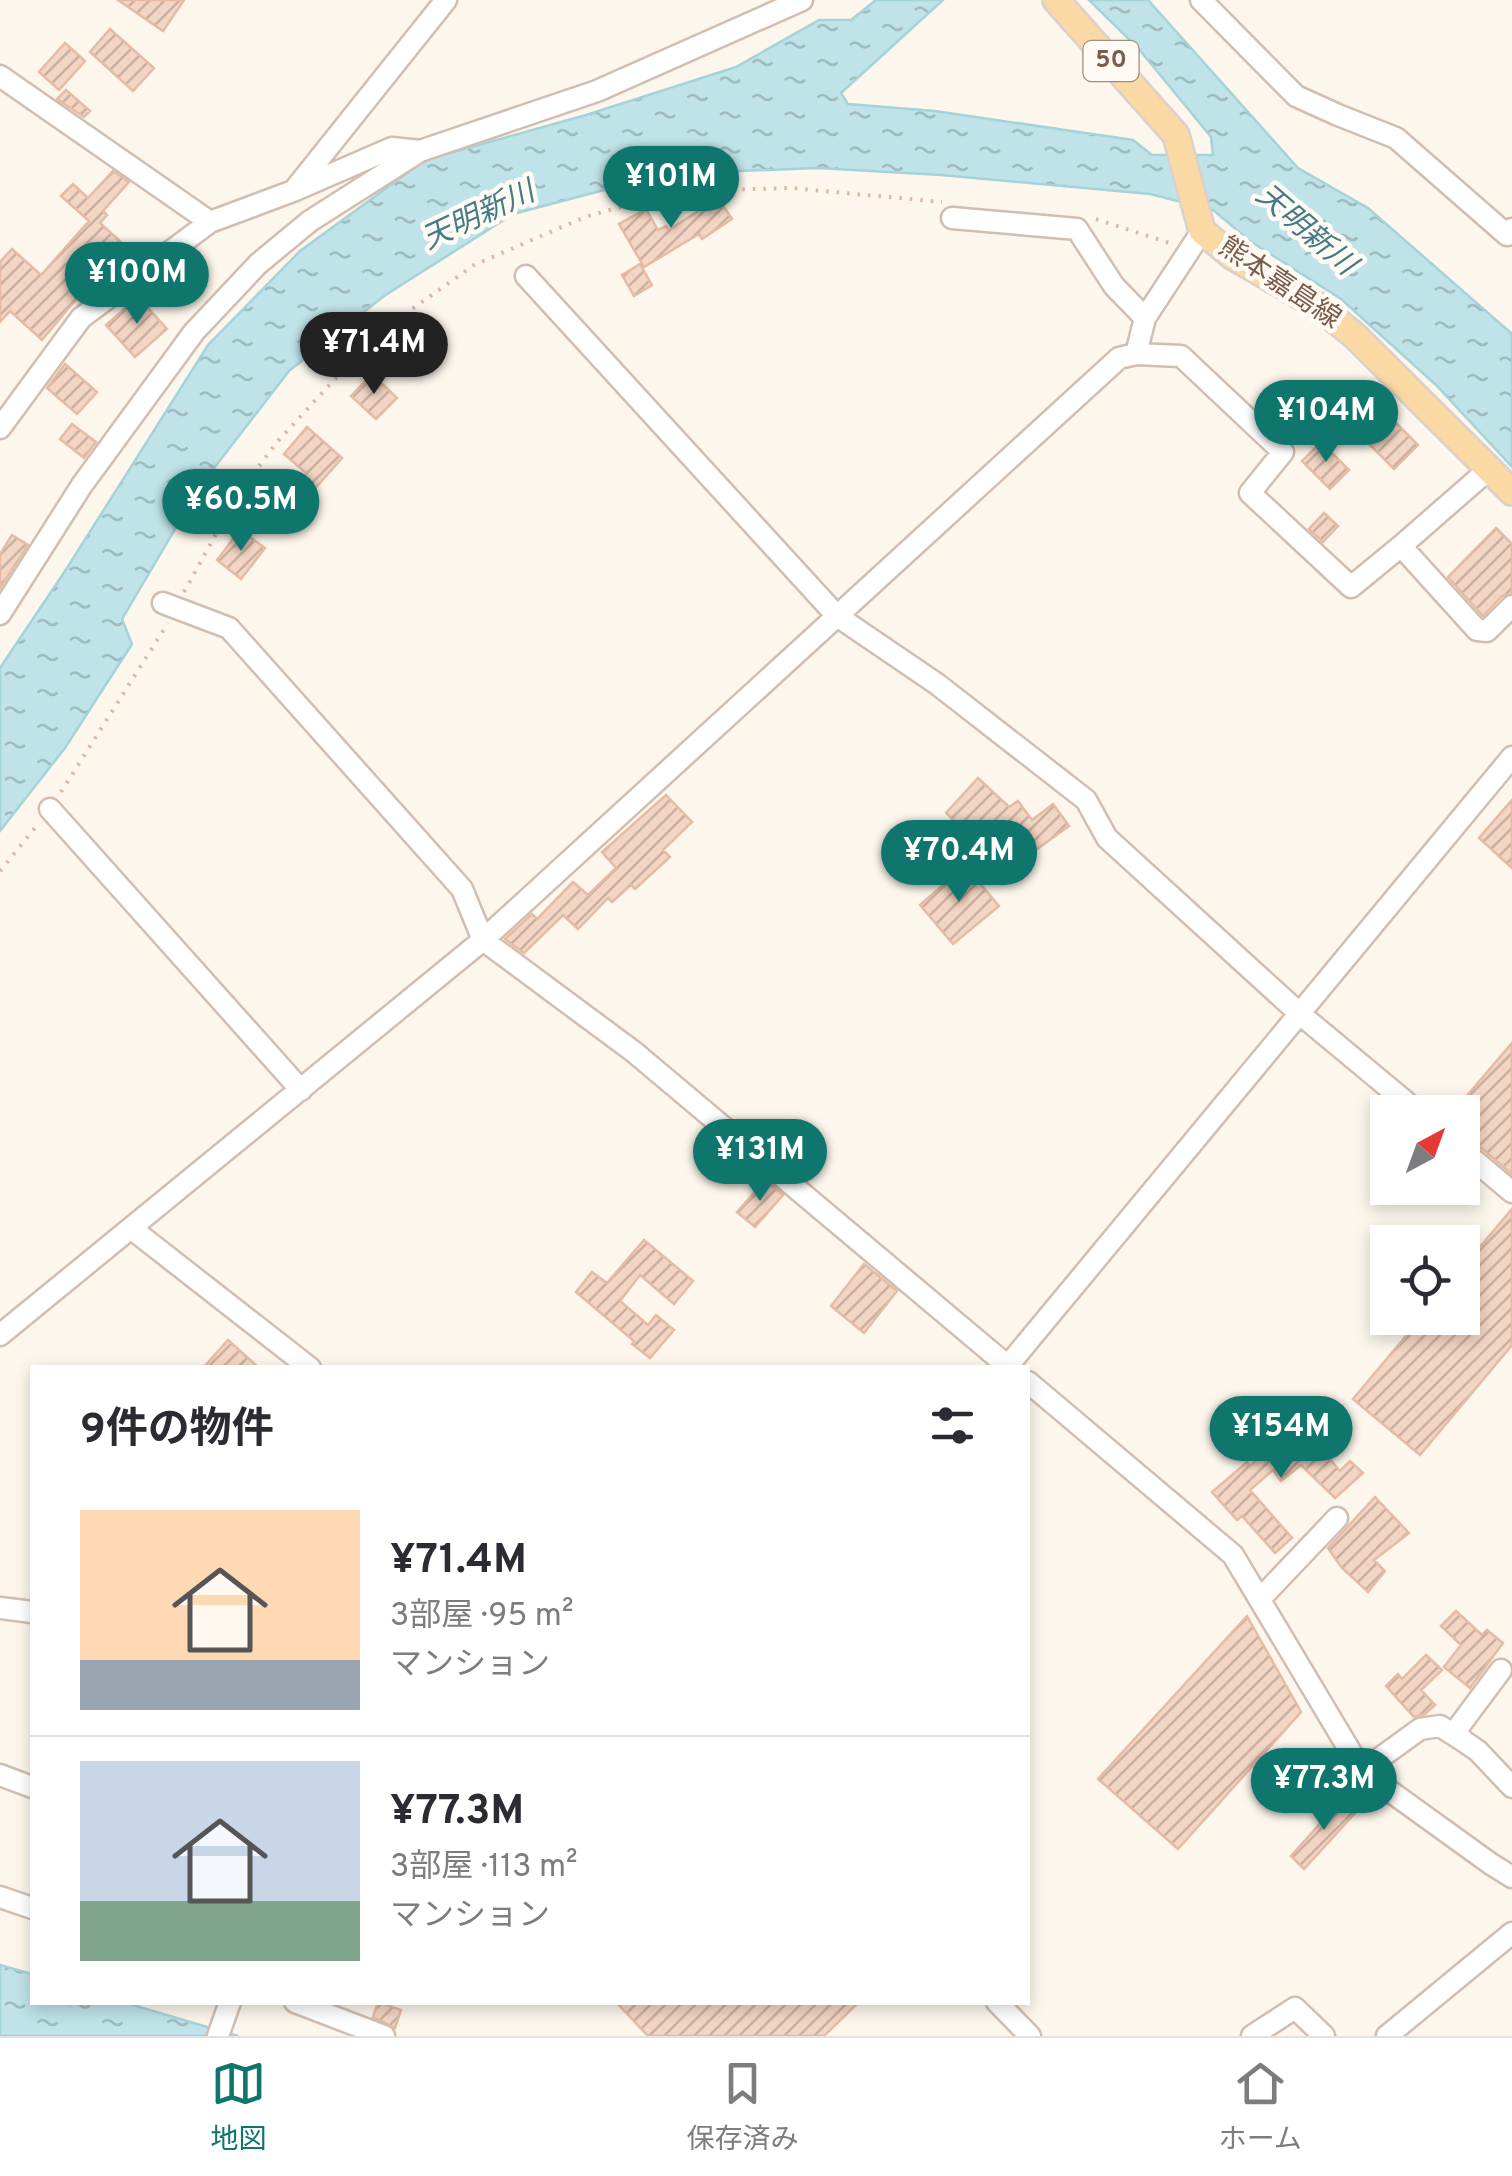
<!DOCTYPE html>
<html lang="ja">
<meta charset="utf-8">
<style>
body{margin:0;font-family:Overpass,"Noto Sans JP",sans-serif;background:#f7f7f7;color:#2b2b33;height:100vh;display:flex;flex-direction:column;font-size:38px;white-space:nowrap}
*{box-sizing:border-box;margin:0}
p{font-size:32px;color:#7c7c81}
.icon{flex:none;width:55px;height:55px;fill:none;stroke:currentColor;stroke-width:2;stroke-linecap:round;stroke-linejoin:round}
.map{position:relative;flex:1;overflow:hidden}
.drawer{position:absolute;left:30px;top:1365px;width:1000px;height:640px;display:flex;flex-direction:column;background:#fff;border-radius:0px;box-shadow:0 5px 15px #0003}
.drawer>*{flex:none}
.needle{width:65px;rotate:41deg}
.controls{position:absolute;left:1370px;top:1095px;display:grid;gap:20px}
.controls a{display:grid;place-items:center;width:110px;height:110px;border-radius:0px;background:#fff;box-shadow:0 5px 15px #0003;font-size:50px}
.price{position:absolute;translate:-50% -85px;padding:0 22px;border-radius:35px;background:#0f766e;color:#fff;font-size:32px;line-height:65px;filter:drop-shadow(0 2px 5px #0008)}
.price::after{content:'';position:absolute;left:50%;top:60px;width:30px;height:22px;margin-left:-15px;background:inherit;clip-path:polygon(0 0,100% 0,50% 100%)}
.price.selected{background:#222;color:#fff}
ul{padding:0;list-style:none}
li{display:flex;align-items:center;gap:30px;height:250px;padding:0 50px}
li+li{border-top:2px solid #e1e1e2}
li span{display:grid;place-items:center;flex:none;width:280px;height:200px;border-radius:0px;color:#555}
li>.icon{margin-inline-start:auto}
span .icon{width:120px;height:120px;fill:#fffc;stroke-width:1}
li b{font-size:42px}
h2{display:flex;justify-content:space-between;align-items:center;height:120px;padding:0 50px;font-size:42px}
.tabs{display:flex;justify-content:space-around;align-items:center;height:140px;border-top:2px solid #e1e1e2;background:#fff;font-size:28px;color:#7c7c81}
.tabs a{display:grid;justify-items:center;gap:5px}
.tabs .selected{color:#0f766e}
.map>svg:first-child{display:block}
.water{fill:url(#water-ripples);stroke:#a5d3da;stroke-width:2.5}
.building{fill:url(#building-hatch);stroke:#e6bba3;stroke-width:2.5}
.lines{fill:none;stroke-linecap:round;stroke-linejoin:round}
.minor-casing{stroke:#d1beb0;stroke-width:25}
.major-casing{stroke:#dad1cd;stroke-width:30}
.path{stroke:#d9b8a5;stroke-width:4;stroke-dasharray:2.5 8;stroke-linecap:butt}
.minor{stroke:#fff;stroke-width:20}
.major{stroke:#fbd9a5;stroke-width:25}
.labels{text-anchor:middle;dominant-baseline:central;stroke-width:9;stroke-linejoin:round;paint-order:stroke}
.shield{fill:#fffaf3;stroke:#a28b7f;stroke-width:2.5}
.shield-label{font-size:25px;font-weight:bold;fill:#7a5c4d}
.street-label{font-size:28px;fill:#7a5c4d;stroke:#fffaf3}
.water-label{font-size:30px;font-style:italic;fill:#437c86;stroke:#fffaf3}
</style>
<div class="map">
<svg width="1512" height="2036" viewBox="0 0 1512 2036">
<defs>
<pattern id="water-ripples" width="26" height="14" patternUnits="userSpaceOnUse" patternTransform="scale(2.5)"><rect width="26" height="14" fill="#bfe3e8"/><path d="M2 4q2-2 4 0t4 0M15 11q2-2 4 0t4 0" fill="none" stroke="#a0bbbe"/></pattern>
<pattern id="building-hatch" width="6" height="6" patternUnits="userSpaceOnUse" patternTransform="scale(2.5)"><rect width="6" height="6" fill="#f3d5c3"/><path d="M-1 1l2-2M0 6l6-6M5 7l2-2" fill="none" stroke="#cab0a1"/></pattern>
</defs>
<rect width="100%" height="100%" fill="#fdf6ec"/>
<path class="water" d="M876,0h67l-102,93 7,11 87,7 198,29 19,15h61l-2,-18 -73,-89 -49,-48h59l150,168 70,40 144,126v133l-76,-82 -95,-86 -91,-58 -37,-31 -63,-16 -209,-19 -123,-7 -153,6 -152,40 -129,82 -95,75 -88,114 -79,134 10,25 -67,104 -65,83v-163l67,-100 141,-223 92,-94 125,-91 161,-45 150,-48 83,-47h32z
M0,1965l32,9v28l94,1 112,33h-238z"/>
<path class="building" d="M118,0h66l-21,31z
M110,29l44,39 -21,23 -43,-39z
M65,43l20,18 -26,29 -20,-18z
M66,90l24,21 -6,6 -27,-18z
M113,171l16,11 -26,29 4,4 -7,8 34,31 -21,23 -12,9 -8,-7 -51,61 -32,-29 -10,11v-60l12,-13 29,26 48,-54 -28,-25 12,-12 15,14z
M718,198l14,21 -30,20 -3,-5 -55,33 -25,-43 27,-15 12,21 8,-4 3,4z
M640,264l12,21 -18,11 -12,-21z
M138,297l29,32 -32,28 -29,-32z
M65,364l32,28 -20,22 -30,-26z
M372,374l25,24 -21,21 -25,-23z
M1357,390l25,25 3,-3 33,33 -24,24 -33,-33 5,-4 -26,-26z
M72,424l24,18 -12,16 -24,-19z
M307,427l35,31 -56,63 -13,-12 33,-36 -22,-19z
M1321,442l28,28 -19,19 -28,-28z
M1324,513l14,13 -15,16 -14,-13z
M1496,528l16,16v49l-10,3 -19,20 -35,-39z
M240,530l25,18 -24,31 -24,-19z
M12,535l16,10 -28,43v-34z
M978,778l31,29 9,-6 14,19 21,-16 16,22 -40,29 -13,-18 -33,30 -24,-28 7,-7 -20,-19z
M666,795l26,27 -29,28 7,7 -35,32 -4,-4 -19,17 -4,-4 -30,31 -15,-14 -39,38 -19,-14 27,-25 5,5 36,-37 15,13 28,-27 -14,-16z
M1512,800v68l-33,-30z
M965,866l34,40 -46,38 -33,-39z
M1512,1043v131l-41,-35 -9,-3v-24h-9z
M765,1180l18,15 -28,32 -18,-15z
M1512,1209v136l-92,110 -67,-56 68,-81h41v-50z
M644,1240l49,41 -19,23 -34,-29 -20,26 28,24 8,-10 18,15 -24,28 -18,-14 2,-3 -58,-49 16,-20 15,11z
M864,1264l33,27 -33,42 -33,-27z
M228,1340l31,28h-56z
M1296,1419l44,52 10,-10 13,12 -28,25 -34,-33 -20,16 -8,-11 -23,20 42,48 -17,15 -33,-37 -5,4 -25,-28 35,-30 3,4z
M1375,1497l34,36 -35,27 11,11 -17,21 -26,-24 -14,-20z
M1456,1611l26,24 5,-5 16,13 -33,45 -26,-21 17,-22 -20,-19z
M1247,1616l54,96 -123,137 -80,-70z
M1426,1655l16,15 -21,20 14,15 -10,9 -11,3 -28,-31 12,-12 4,5z
M1344,1797l14,13 -54,59 -13,-13z
M378,2002l23,8 -6,18 -22,-11z
M616,2002h243l-35,34h-176z"/>
<g class="lines">
<defs>
<path id="minor" d="M1201,0l95,96 42,19 58,23 111,97 5,-6
M0,76l210,146
M295,189l151,-189
M952,218l125,11 37,57 31,32
M526,276l311,340 100,68 149,116 21,38 193,176 118,98
M1136,354l45,2 102,96 -33,41 101,94 50,-41 76,84 10,1 25,-25
M0,428l81,-110 129,-96 83,-31 99,-43 28,3
M1401,546l87,-76
M163,603l66,25 233,261 21,51 151,112 376,316
M0,614l82,-129 112,-153 64,-68 52,-43 110,-70 177,-60 205,-91
M50,809l251,281
M1462,1150l50,42
M132,1229l178,139
M0,1335l483,-395 636,-582 17,-4 9,-36 57,-87
M1006,1368l506,-611
M1028,1382l205,173 129,216 129,93 21,13
M1260,1599l77,-81
M0,1608l32,4
M1501,1670l-44,59 5,11 16,11 34,36
M1362,1771l58,-42 20,-3 22,14
M0,1775l32,12
M0,1897l32,11
M295,2002l89,34
M997,2002l33,34
M218,2036l12,-34
M1252,2036l43,-28 29,28
M1387,2036l125,-103"/>
<path id="major" d="M1056,0l120,135 26,96 30,25 86,50 37,30 157,156"/>
</defs>
<use href="#minor" class="minor-casing"/>
<use href="#major" class="major-casing"/>
<path class="path" d="M1096,219l76,25
M184,592l53,-96 40,-54 56,-61 72,-67 69,-49 111,-48 93,-26 113,-3 151,14
M61,792l107,-169
M0,871l38,-47"/>
<use href="#minor" class="minor"/>
<use href="#major" class="major"/>
</g>
<g class="labels">
<rect class="shield" x="1083.5" y="41" width="55" height="40" rx="8"/>
<g class="shield-label">
<text x="1111" y="61">50</text>
</g>
<g class="street-label">
<text transform="translate(1279 284) rotate(34)">熊本嘉島線</text>
</g>
<g class="water-label">
<text transform="translate(479 217) rotate(-25)">天明新川</text>
<text transform="translate(1305 231) rotate(41)">天明新川</text>
</g>
</g>
</svg>
<div class="controls">
<a><svg class="needle" viewBox="-14 -14 28 28"><path d="M0-13l5 13h-10z" fill="#e53935"/><path d="M0 13l5-13h-10z" fill="#7c7c81"/></svg></a>
<a><svg class="icon" aria-label="locate" viewBox="0 0 24 24"><circle cx="12" cy="12" r="6"/><path d="M12 2v4M12 18v4M2 12h4M18 12h4"/></svg></a>
</div>
<b class="price" style="left:671px;top:231px">¥101M</b>
<b class="price" style="left:137px;top:327px">¥100M</b>
<b class="price selected" style="left:374px;top:397px">¥71.4M</b>
<b class="price" style="left:1326px;top:465px">¥104M</b>
<b class="price" style="left:241px;top:554px">¥60.5M</b>
<b class="price" style="left:959px;top:905px">¥70.4M</b>
<b class="price" style="left:760px;top:1204px">¥131M</b>
<b class="price" style="left:1281px;top:1481px">¥154M</b>
<b class="price" style="left:1324px;top:1833px">¥77.3M</b>
<section class="drawer">
<h2>9件の物件<svg class="icon" aria-label="filters" viewBox="0 0 24 24"><path d="M4 7h16M4 17h16"/><circle cx="9" cy="7" r="2"/><circle cx="15" cy="17" r="2"/></svg></h2>
<ul>
<li><span style="background:linear-gradient(#ffd9b3 75%,#9aa5b1 0)"><svg class="icon" aria-label="home" viewBox="0 0 24 24"><path d="M3 11l9-7 9 7M6 9v11h12V9"/></svg></span><div><b>¥71.4M</b><p>3部屋 · 95 m²</p><p>マンション</p></div></li>
<li><span style="background:linear-gradient(#c9d6e8 70%,#7fa58c 0)"><svg class="icon" aria-label="home" viewBox="0 0 24 24"><path d="M3 11l9-7 9 7M6 9v11h12V9"/></svg></span><div><b>¥77.3M</b><p>3部屋 · 113 m²</p><p>マンション</p></div></li>
</ul>
</section>
</div>
<nav class="tabs">
<a class="selected"><svg class="icon" aria-label="map" viewBox="0 0 24 24"><path d="M3 6l6-2 6 2 6-2v14l-6 2-6-2-6 2zM9 4v14M15 6v14"/></svg>地図</a>
<a><svg class="icon" aria-label="saved" viewBox="0 0 24 24"><path d="M7 4h10v16l-5-4-5 4z"/></svg>保存済み</a>
<a><svg class="icon" aria-label="home" viewBox="0 0 24 24"><path d="M3 11l9-7 9 7M6 9v11h12V9"/></svg>ホーム</a>
</nav>
